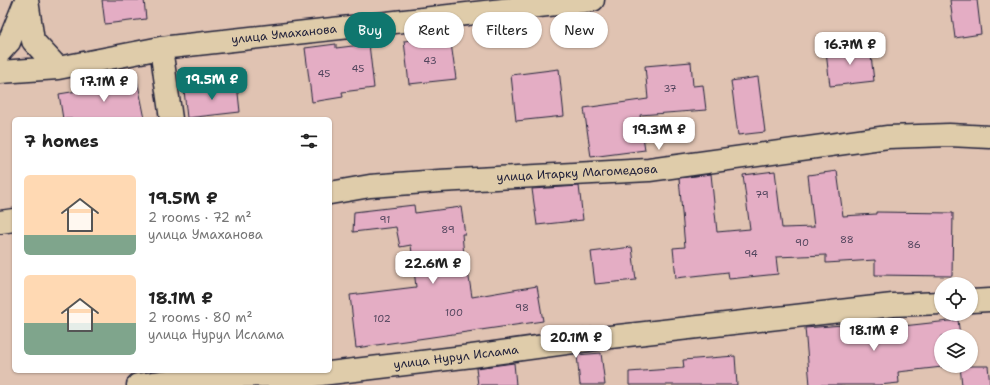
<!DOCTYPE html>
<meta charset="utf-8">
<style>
body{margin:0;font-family:"Shantell Sans",sans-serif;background:#f2f2f2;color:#222;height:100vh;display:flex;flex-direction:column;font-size:15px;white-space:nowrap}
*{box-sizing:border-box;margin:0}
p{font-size:13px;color:#767676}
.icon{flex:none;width:22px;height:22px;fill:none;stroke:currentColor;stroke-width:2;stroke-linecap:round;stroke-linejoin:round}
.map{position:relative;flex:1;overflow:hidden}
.side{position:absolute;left:12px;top:117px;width:320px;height:256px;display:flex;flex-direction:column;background:#fff;border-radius:6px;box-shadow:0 1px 3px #0004}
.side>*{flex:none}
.guide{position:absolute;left:344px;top:12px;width:380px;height:36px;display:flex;gap:8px}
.controls{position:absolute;left:934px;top:277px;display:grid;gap:8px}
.controls a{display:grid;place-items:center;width:44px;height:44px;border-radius:50%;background:#fff;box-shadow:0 1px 3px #0004;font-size:20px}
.price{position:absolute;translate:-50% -34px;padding:0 9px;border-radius:8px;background:#fff;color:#222;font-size:13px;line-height:26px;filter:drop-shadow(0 1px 2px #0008)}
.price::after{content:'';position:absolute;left:50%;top:24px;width:12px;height:9px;margin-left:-6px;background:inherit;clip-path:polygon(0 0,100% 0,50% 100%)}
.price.active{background:#0f766e;color:#fff}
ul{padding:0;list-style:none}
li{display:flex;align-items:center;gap:12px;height:100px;padding:0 12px}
li span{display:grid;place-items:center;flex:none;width:112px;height:80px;border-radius:6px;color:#555}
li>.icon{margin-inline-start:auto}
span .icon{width:48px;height:48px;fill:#fffc;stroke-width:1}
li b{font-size:17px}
h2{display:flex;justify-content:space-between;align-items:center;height:48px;padding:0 12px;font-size:17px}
.tag{padding:0 14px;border-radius:18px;background:#fff;box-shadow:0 1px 3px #0004;font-size:14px;line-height:36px}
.tag.active{background:#0f766e;color:#fff}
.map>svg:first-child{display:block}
.building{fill:#e4adc4;stroke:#22223b}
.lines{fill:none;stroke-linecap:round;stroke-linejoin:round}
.street-casing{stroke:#22223b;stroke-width:25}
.street{stroke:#dfccaa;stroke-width:22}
.labels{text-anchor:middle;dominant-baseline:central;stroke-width:4;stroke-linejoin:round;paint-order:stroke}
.number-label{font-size:10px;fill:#52455d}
.street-label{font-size:12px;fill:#22223b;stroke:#dfccaa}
</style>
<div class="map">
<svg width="990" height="385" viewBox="0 0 990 385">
<rect width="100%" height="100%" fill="#e0c3b2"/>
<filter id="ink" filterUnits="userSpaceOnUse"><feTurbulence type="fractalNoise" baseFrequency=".025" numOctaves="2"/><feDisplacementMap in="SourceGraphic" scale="8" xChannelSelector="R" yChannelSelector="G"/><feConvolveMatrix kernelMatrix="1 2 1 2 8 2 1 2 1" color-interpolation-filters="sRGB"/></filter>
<g filter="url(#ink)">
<path class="building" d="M102,0h42l2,19 -41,5z
M950,0h27l4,34 -26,4z
M450,36l6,43 -47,5 -5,-43z
M336,44v4l33,-4 5,44 -32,4 1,5 -31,5 -7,-54z
M870,47l4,34 -44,5 -4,-34z
M691,62l2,24 10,-1 3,25 -66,5 5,35 -54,7 -7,-49 64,-9 -3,-33z
M559,69l5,47 -48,5 -5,-46z
M758,77l7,55 -27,3 -7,-54z
M137,79l8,40h-82l-4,-25 49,-8v-1z
M237,84l3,28 -53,6 -3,-28z
M775,171l7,57 32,-1 -6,-52 29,-4 6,45 33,-2v-2l77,1 -1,63 -77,-1v-15l-49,3v-8l-50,2 2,17 -49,5 -1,-7 -52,6 -3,-30 12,-1 -6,-69 32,-4 6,58 33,-3 -7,-54z
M579,186l4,34 -46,5 -5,-36z
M414,205l1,8 46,-6 4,27h-3l3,32 2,-1 5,32 65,-11 6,35 -187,27 -6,-53 66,-8 -5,-42 -11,2 -4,-20 -43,5 1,-20z
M632,247l4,33 -41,4 -4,-32z
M958,320l2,16h-19v30h10l-53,6 1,11 -20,2h-69l-5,-57 89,-7v6z
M601,353l4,32h-25l-3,-30z
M735,356l2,29h-108v-13l55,-4 -1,-8z
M514,363l2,22h-38l-2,-17z
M960,366h28l2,19h-28z"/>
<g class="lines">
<defs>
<path id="street" d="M27,0l6,41 25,27
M161,48l10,71
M0,52l9,-10 17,-42
M0,72l58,-4 103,-20 432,-48
M330,193l40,-7 69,-5 210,-11 239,-33 61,-2 41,2
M0,222l14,-2
M971,301l19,-1
M138,385l71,-9 104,-1 159,-19 138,-19 283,-32 48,-2"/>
</defs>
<use href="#street" class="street-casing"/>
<use href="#street" class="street"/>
</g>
</g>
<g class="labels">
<g class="number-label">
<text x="430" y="60">43</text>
<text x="358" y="68">45</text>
<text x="324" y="73">45</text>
<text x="670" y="88">37</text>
<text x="762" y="194">79</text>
<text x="385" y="219">91</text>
<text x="448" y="229">89</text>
<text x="847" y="239">88</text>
<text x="802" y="242">90</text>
<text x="914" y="244">86</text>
<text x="751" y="253">94</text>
<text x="522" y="307">98</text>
<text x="454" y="312">100</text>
<text x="382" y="318">102</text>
</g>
<g class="street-label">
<text transform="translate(284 34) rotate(-6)">улица Умаханова</text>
<text transform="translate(577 173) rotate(-3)">улица Итарку Магомедова</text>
<text transform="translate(456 357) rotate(-7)">улица Нурул Ислама</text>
</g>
</g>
</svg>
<div class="controls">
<a><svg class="icon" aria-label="locate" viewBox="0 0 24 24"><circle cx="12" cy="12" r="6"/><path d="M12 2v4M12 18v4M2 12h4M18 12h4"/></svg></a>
<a><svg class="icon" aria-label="layers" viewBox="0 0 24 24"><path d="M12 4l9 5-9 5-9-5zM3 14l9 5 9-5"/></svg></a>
</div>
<b class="price" style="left:850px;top:66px">16.7M ₽</b>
<b class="price active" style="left:212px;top:101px">19.5M ₽</b>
<b class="price" style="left:104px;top:103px">17.1M ₽</b>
<b class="price" style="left:659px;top:151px">19.3M ₽</b>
<b class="price" style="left:433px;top:285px">22.6M ₽</b>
<b class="price" style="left:874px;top:352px">18.1M ₽</b>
<b class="price" style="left:576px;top:359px">20.1M ₽</b>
<div class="guide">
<a class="tag active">Buy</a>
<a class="tag">Rent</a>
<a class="tag">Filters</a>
<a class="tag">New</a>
</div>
<section class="side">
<h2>7 homes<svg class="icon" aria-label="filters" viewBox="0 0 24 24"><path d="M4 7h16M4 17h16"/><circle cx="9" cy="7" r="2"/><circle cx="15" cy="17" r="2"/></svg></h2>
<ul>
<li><span style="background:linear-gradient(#ffd9b3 75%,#7fa58c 0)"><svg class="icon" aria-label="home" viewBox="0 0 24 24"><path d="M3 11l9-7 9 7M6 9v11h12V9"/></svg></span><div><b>19.5M ₽</b><p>2 rooms · 72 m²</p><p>улица Умаханова</p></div></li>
<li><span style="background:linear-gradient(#ffd9b3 60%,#7fa58c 0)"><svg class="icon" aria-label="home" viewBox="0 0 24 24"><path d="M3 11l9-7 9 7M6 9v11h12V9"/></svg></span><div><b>18.1M ₽</b><p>2 rooms · 80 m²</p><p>улица Нурул Ислама</p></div></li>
</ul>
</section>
</div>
